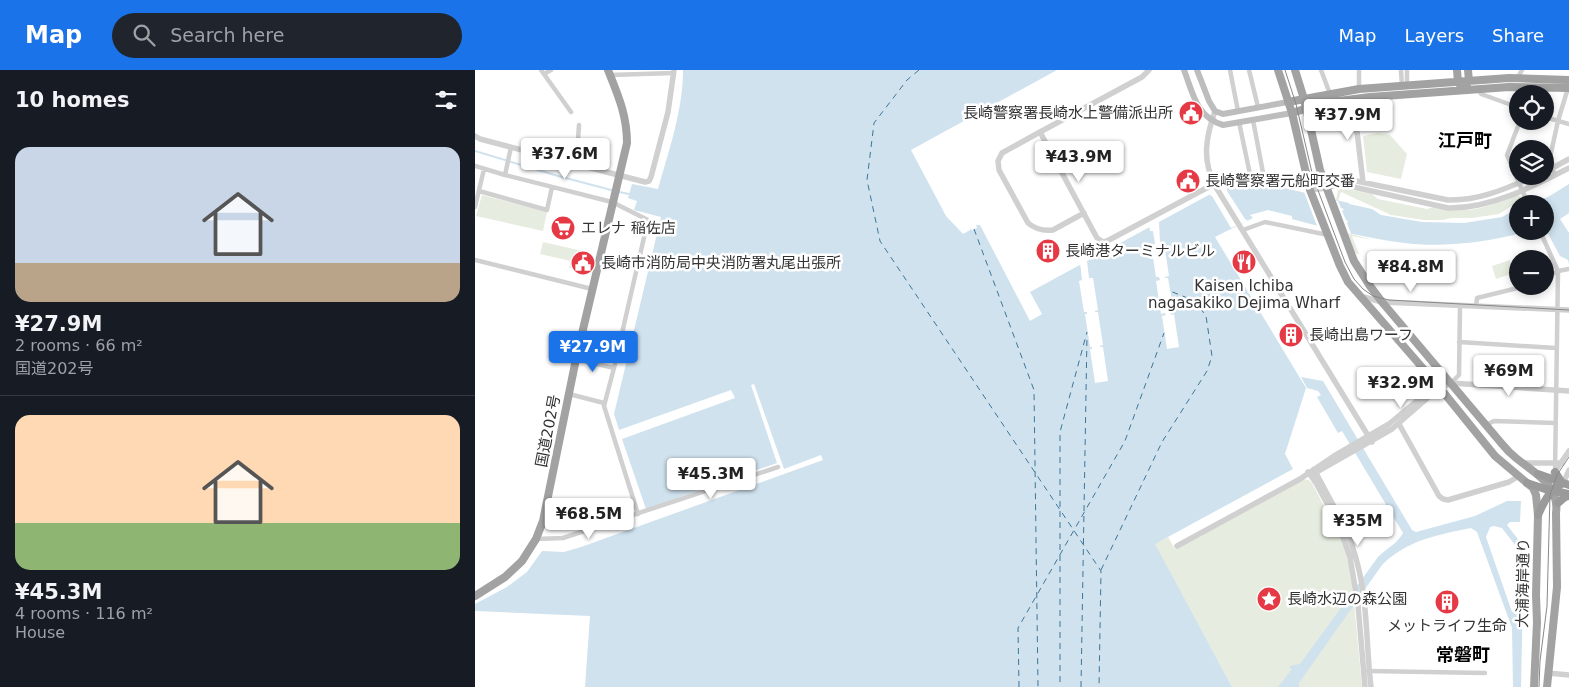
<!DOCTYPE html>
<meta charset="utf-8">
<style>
body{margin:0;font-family:"DejaVu Sans","Noto Sans JP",sans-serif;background:#20242c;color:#f1f3f6;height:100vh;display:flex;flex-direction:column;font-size:19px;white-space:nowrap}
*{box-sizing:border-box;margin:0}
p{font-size:16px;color:#9ea1a6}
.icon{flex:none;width:28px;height:28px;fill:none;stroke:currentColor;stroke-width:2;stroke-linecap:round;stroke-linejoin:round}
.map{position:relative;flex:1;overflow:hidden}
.drawer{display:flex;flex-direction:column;background:#171b24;width:475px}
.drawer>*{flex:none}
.controls{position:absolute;left:1034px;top:15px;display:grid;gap:10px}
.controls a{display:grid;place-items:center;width:45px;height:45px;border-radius:50%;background:#171b24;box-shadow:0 2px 8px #0003;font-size:25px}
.price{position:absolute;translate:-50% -42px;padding:0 11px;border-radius:5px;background:#fff;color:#222;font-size:16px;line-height:32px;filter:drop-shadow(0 1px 2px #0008)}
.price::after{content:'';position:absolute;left:50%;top:30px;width:15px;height:11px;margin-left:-8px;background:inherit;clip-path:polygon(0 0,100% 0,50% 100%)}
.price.current{background:#1a73e8;color:#fff}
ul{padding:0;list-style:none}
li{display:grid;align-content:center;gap:10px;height:265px;padding:0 15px}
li+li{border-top:1px solid #363941}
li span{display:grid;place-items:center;height:155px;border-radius:15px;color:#555}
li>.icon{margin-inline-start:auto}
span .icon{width:90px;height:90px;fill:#fffc;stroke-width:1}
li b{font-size:21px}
h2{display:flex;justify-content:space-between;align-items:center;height:60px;padding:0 15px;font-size:21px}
header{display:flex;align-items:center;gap:30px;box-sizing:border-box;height:70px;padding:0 25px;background:#1a73e8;color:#fff}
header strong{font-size:24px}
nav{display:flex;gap:28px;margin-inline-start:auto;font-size:18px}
.search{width:350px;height:45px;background:#20242c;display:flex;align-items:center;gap:12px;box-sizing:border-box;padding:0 18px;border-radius:28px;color:#9ea1a6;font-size:19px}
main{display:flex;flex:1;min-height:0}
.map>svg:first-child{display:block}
.green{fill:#e6ecdf}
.water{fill:#cfe2ee;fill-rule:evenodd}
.pier{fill:#fff}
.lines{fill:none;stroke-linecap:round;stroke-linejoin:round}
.stream{stroke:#cfe2ee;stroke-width:2}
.ferry{stroke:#3f7597;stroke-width:1;stroke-dasharray:6 5;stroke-linecap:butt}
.minor{stroke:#d0d0d0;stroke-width:4.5}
.tertiary{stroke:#d0d0d0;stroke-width:5.5}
.secondary{stroke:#bdbdbd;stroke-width:6}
.trunk{stroke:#a2a2a2;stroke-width:8}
.motorway{stroke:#9a9a9a;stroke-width:8}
.tram{stroke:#888;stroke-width:1}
.labels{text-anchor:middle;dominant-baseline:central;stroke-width:5;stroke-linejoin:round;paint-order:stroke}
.poi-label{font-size:15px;fill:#333;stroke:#fff;text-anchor:start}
.street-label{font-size:15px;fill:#333;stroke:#fff}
.quarter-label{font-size:18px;font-weight:bold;fill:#000;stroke:#fff}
</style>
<header>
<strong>Map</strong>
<div class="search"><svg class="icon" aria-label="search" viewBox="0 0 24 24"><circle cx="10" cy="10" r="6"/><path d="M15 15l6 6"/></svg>Search here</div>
<nav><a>Map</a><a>Layers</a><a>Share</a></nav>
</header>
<main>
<section class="drawer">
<h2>10 homes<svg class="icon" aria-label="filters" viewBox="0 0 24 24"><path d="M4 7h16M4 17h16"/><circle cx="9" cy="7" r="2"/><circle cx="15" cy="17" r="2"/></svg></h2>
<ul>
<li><span style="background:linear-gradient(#c9d6e8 75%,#b9a48a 0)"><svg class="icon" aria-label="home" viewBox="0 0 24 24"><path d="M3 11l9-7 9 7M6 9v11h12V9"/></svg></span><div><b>¥27.9M</b><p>2 rooms · 66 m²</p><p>国道202号</p></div></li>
<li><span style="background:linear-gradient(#ffd9b3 70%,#8fb573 0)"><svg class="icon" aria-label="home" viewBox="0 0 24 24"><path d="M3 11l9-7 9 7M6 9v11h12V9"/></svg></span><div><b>¥45.3M</b><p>4 rooms · 116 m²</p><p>House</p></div></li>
</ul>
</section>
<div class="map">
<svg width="1094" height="617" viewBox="0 0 1094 617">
<rect width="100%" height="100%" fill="#fff"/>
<path class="green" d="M903,63l12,2 17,19 -6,25 -34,-7 -4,-36z
M866,118l31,6 6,5 49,10c11,-4 24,1 36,1 19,0 37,-8 54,-15l5,2 -6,6 -17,11 -27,4h-21l-8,2h-19l-33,-5 -50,-23 -3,9 13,33 22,6 -21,-4 7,18h-2l-2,-2 -19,-52 2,-10z
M7,125l65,17 -4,19 -67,-15z
M68,172l48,11 -4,19 -18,-4 2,-7 -31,-7z
M1035,190l4,13 -18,6 -4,-13z
M828,409l6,1 3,3 26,50 9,23 5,25 10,106h-130l-78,-143 14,-7 7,12z"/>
<path class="water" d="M208,0h374l-146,80 35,66 17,18 7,-4v-1l2,1 5,-2 -1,-3h4l50,96 12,-7 -12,-22 199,-108 33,-1 87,20v1l23,5 9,6 41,7 42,1 38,-6 15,-8v22h12c-37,11 -86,17 -125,12 -38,-5 -75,-14 -112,-24v-3l-24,-6 -18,5 3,3 -38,19 91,151 -21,66 8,15 -138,75 77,143h-647l5,-71 -115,-5v-7l32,-17 20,-15 15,-21 22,1 17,-5 242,-87 -2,-5 -37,14 -30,-85 -3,1 26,78 -131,46 -24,-70 113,-41 -4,-8 -112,40 -5,-16 47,-197 -27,-7 3,-9 -9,-3 4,-14 26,5c11,-39 25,-79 25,-119z
M1094,114v29l-9,6 9,14v31l-1,-4 -8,-4 -15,-28v-24h-16l19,-7z
M826,307l22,4 89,149 4,2 59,-16 32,-15h14l-1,21h-10l-3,3 17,22 -3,140h-8l-1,-59 -35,-96 -6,-4c-34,7 -64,12 -89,37l-83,118v4h-21l14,-18 -3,-1 1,-2 10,-2 78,-107c8,-8 20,-14 25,-24l-61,-102 -4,2 -21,-36 4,-2 -3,-4 -11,-3zM1019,456l8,2 16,21 -2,63h-4l-26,-75 4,-10z"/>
<path class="pier" d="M753,114l-1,3v4l18,28 3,2 -17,7 -19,-32 -3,-1z
M829,122l34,9 3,7 3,1 -2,2 4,9 2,1 -1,2 4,11 -34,-8z
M684,152l1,20h4l5,34 -4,1v1h3l6,34h-4l1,3 3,-1 5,33 -12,2 -5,-33 4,-1 -1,-2 -4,1 -5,-33 4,-1 -1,-3h-3l-5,-32 4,-1 -2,-13h-3l-1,-7z
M612,191l2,17h4l5,32 -3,1v1h3l5,33 -3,1v1h3l5,34 -13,2 -5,-34h2v-2h-2l-5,-33h2v-2h-3l-5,-31 3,-1 -2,-18z"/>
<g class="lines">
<path class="stream" d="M0,81l83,25 57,15
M144,122l10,2"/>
<path class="ferry" d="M444,0l-12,10 -33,43 -7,57 13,61 221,330 -2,116
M499,159l60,161 4,297
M585,437v-75l27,-100
M585,441v176
M626,500l61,-128 45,-71 5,-15 -6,-40 -11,-15 -25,-10
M544,617l-1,-59 107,-187 39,-108
M606,617l6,-352"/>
<path class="minor" d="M66,0l30,42
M755,0l8,41
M774,0l9,37
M846,0l9,24
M884,0v19
M926,0l1,16
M932,0v16
M69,4l7,-4
M135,5l64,-2
M1042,9l5,-9
M1004,19l2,5 36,13
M1070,47l24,7
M778,50l11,58
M1045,51l-13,34 21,49
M764,52l12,57
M36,77l-6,28 107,27 36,18 -34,148 -10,38 34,108
M98,93l5,-23 1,-15
M0,96l30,9
M1080,105l-6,-13 9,-41 10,-33
M739,114c16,-5 35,-8 52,-5 14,2 28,7 43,7
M4,121l68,19 5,-23
M0,137l9,-38
M768,160l22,-8 63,13
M1065,161l18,40 -3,201
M0,190l117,29
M1070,208l13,-7 11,-2
M1001,236l1,-8 49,-12
M984,272l97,6
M101,289l38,9
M976,313l8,-8 1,-69
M94,324l35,9
M1011,355l8,-4 61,2
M61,469l27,-1 215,-71
M893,601l117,2"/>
<path class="tertiary" d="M674,0l-7,7 -102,55 57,106 6,4 6,-2 105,-56
M878,28l10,84
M740,41c-9,26 -13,47 -1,73l158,258
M565,62l-38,21 -4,8 1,9 29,53c7,6 16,8 25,7l31,-17
M0,66l5,3 165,43 4,-1 2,-4 17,-65 6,-42
M1070,102l24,-13
M833,112l29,-5 111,23c32,1 59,-12 87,-24
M835,120l16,-2 14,-4 108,24c42,1 84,-21 121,-40
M885,226l22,6 187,8
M924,354l40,72 4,3 5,1 61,-18 10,-6
M1049,393h38
M839,399c15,30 35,60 43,93 11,41 9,83 14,125
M833,402l8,11 22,41 12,33 8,48 7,82
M838,404l79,-45 47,-41
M1078,404l16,-23
M1087,416l7,-16
M702,476l123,-67 34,-23 55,-32 42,-35 9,-1 11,-5 118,8
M1073,603l21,2"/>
<path class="secondary" d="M709,0c9,23 12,47 39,55l69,-12
M722,0l12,31 6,10 8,3 65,-12"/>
<path class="trunk" d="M803,0l14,43 18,77 30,76 8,16 92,106 55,68 38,32 3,7 2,20 -2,80 1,27 -3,65
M820,0l9,29 16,71 34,91 16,25 12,16 120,142c4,5 9,10 14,14 18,15 44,27 40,55l1,74 -10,100
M982,0l1,12 3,4
M992,14l2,-3 -1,-11
M813,32l71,-13 150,-11 60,2
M817,43l31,-10 47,-6 139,-10 60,1
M0,526l30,-19 17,-16 14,-22 7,-18 33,-162 51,-216c0,-28 -9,-48 -19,-73"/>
<path class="motorway" d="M1080,402l7,11
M1063,404l31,11
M1052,413l18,6 24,5
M1083,433l7,-6 4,-1
M1063,445c6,-13 11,-25 25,-32"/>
<path class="tram" d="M810,0l11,34 17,73 32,85 9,17 9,10 10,7 16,4 180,10
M1064,617l1,-26 7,-55 3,-111 7,-20 12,-18"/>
</g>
<defs>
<symbol id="civic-disc" viewBox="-11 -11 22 22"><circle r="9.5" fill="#e63946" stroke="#fff"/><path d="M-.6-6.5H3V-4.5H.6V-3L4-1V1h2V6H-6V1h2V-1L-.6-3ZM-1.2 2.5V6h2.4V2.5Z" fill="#fff"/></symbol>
<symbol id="supermarket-disc" viewBox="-11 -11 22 22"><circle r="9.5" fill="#e63946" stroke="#fff"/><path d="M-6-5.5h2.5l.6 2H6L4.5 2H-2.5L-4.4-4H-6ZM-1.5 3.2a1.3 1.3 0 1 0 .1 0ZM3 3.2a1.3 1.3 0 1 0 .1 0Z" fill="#fff"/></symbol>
<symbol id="building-disc" viewBox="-11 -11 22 22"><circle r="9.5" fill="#e63946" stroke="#fff"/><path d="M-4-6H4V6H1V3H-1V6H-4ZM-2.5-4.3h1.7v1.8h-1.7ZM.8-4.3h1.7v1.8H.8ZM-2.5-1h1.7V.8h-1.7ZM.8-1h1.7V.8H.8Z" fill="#fff"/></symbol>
<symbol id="restaurant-disc" viewBox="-11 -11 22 22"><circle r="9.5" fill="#e63946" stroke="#fff"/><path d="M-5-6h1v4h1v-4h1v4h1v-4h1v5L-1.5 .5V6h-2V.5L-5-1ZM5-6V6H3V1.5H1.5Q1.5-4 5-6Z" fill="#fff"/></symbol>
<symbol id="sight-disc" viewBox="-11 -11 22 22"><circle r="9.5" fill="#e63946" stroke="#fff"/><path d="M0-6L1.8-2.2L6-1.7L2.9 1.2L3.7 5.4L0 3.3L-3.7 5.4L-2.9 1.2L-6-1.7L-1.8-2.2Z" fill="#fff"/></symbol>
</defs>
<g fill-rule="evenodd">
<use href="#civic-disc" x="702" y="29" width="28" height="28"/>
<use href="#civic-disc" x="699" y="97" width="28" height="28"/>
<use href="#supermarket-disc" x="74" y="144" width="28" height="28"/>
<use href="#building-disc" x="559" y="167" width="28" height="28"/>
<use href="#restaurant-disc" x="755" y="178" width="28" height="28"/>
<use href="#civic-disc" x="94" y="179" width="28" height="28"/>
<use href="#building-disc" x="802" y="251" width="28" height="28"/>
<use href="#sight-disc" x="780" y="515" width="28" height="28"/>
<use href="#building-disc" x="958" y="518" width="28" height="28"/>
</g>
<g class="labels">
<g class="poi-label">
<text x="698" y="43" text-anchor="end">長崎警察署長崎水上警備派出所</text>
<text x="730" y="111">長崎警察署元船町交番</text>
<text x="106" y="158">エレナ 稲佐店</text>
<text x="590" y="181">長崎港ターミナルビル</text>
<text x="126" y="193">長崎市消防局中央消防署丸尾出張所</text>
<text x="769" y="216" text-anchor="middle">Kaisen Ichiba<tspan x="769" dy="17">nagasakiko Dejima Wharf</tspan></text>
<text x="834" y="265">長崎出島ワーフ</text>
<text x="812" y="529">長崎水辺の森公園</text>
<text x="972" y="556" text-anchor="middle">メットライフ生命</text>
</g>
<g class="street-label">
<text transform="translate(73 361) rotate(-79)">国道202号</text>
<text transform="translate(1048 513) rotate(-89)">大浦海岸通り</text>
</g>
<g class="quarter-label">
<text x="990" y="70">江戸町</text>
<text x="988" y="584">常磐町</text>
</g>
</g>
</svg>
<div class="controls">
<a><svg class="icon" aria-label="locate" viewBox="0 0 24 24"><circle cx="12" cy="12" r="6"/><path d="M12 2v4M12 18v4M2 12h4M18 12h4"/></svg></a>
<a><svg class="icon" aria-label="layers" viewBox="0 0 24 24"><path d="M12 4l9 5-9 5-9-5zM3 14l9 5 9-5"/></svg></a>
<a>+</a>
<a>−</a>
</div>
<b class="price" style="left:873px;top:71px">¥37.9M</b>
<b class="price" style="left:90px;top:110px">¥37.6M</b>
<b class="price" style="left:604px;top:113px">¥43.9M</b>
<b class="price" style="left:936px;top:223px">¥84.8M</b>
<b class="price current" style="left:118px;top:303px">¥27.9M</b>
<b class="price" style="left:1034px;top:327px">¥69M</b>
<b class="price" style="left:926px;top:339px">¥32.9M</b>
<b class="price" style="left:236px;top:430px">¥45.3M</b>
<b class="price" style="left:114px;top:470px">¥68.5M</b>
<b class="price" style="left:883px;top:477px">¥35M</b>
</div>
</main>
